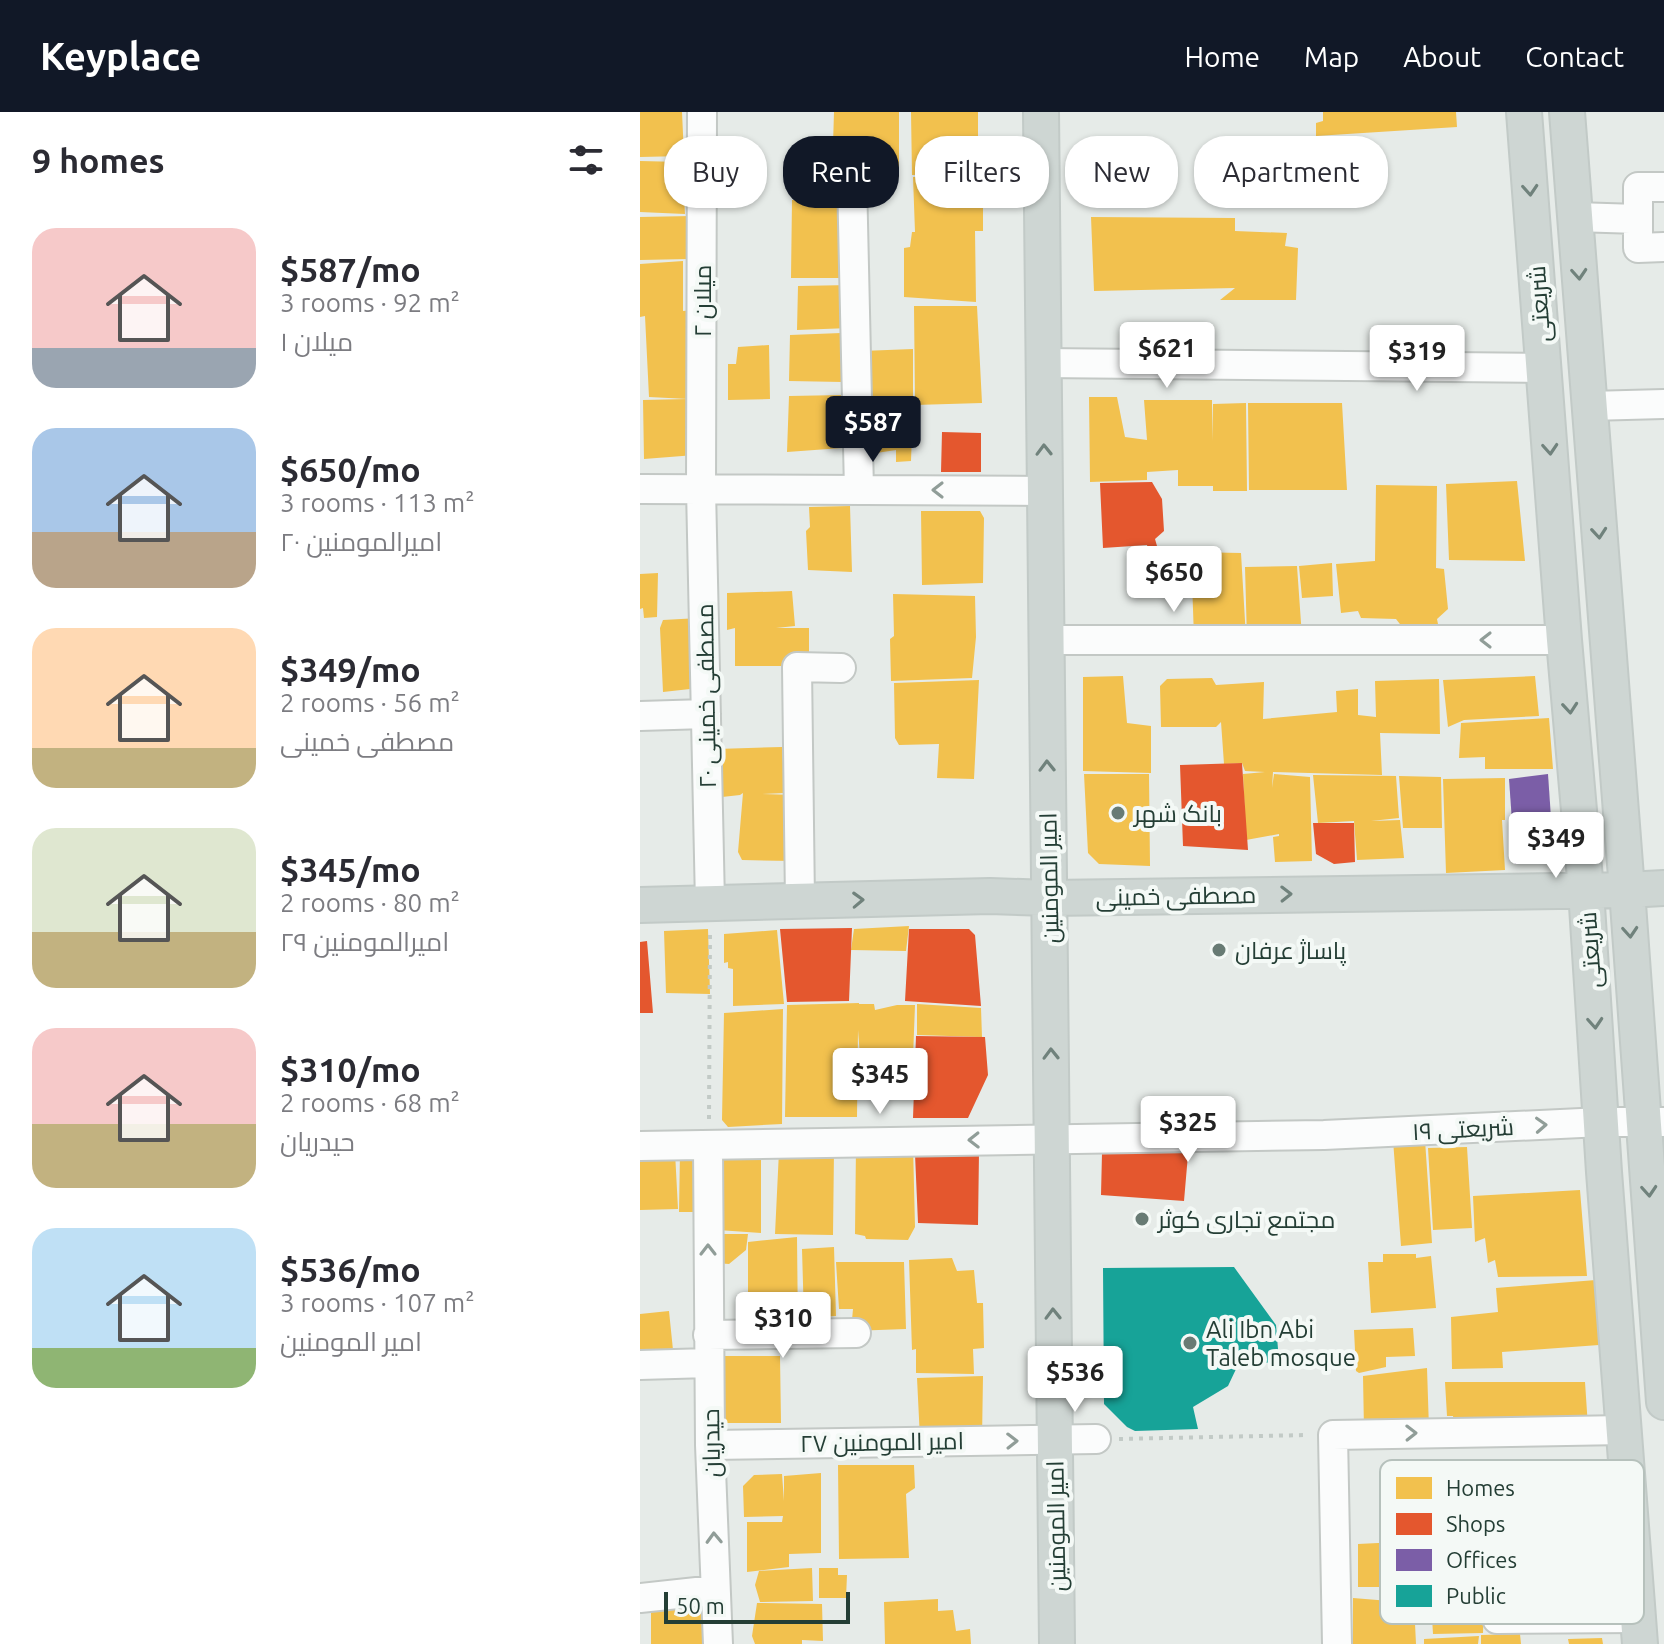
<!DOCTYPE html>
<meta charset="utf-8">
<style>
body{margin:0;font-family:Ubuntu,Cairo,sans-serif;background:#f7f7f7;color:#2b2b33;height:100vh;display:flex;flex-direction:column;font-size:30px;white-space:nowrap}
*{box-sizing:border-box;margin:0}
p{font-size:26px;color:#7c7c81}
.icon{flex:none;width:44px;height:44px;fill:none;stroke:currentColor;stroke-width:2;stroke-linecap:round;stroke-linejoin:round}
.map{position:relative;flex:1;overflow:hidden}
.panel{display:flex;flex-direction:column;background:#fff;width:640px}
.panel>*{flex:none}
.hud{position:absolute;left:24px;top:24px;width:760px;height:72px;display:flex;gap:16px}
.scale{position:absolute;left:24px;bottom:20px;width:186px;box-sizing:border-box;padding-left:8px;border:4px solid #243e35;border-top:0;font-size:22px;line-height:28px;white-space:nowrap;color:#243e35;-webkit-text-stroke:6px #f4f9f6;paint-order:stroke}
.price{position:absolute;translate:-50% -68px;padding:0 18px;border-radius:8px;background:#fff;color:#222;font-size:26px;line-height:52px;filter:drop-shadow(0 2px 4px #0008)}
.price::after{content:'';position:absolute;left:50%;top:48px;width:24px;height:18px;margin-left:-12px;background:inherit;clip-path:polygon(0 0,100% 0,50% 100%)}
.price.on{background:#111827;color:#fff}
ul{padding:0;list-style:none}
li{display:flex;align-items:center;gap:24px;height:200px;padding:0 32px}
li span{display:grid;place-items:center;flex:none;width:224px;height:160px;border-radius:24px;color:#555}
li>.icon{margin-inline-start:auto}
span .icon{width:96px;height:96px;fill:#fffc;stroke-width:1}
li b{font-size:34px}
h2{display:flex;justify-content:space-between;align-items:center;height:96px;padding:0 32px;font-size:34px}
.pill{padding:0 28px;border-radius:32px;background:#fff;box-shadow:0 2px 6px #0004;font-size:28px;line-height:72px}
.pill.on{background:#111827;color:#fff}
header{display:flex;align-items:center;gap:48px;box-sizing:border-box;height:112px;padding:0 40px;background:#111827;color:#fff}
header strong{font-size:38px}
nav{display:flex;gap:44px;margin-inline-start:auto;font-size:28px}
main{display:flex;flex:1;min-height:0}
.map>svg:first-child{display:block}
.homes{fill:#f2c14e}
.shops{fill:#e4572e}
.offices{fill:#7b5ea7}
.public{fill:#17a398}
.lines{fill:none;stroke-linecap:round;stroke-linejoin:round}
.minor-casing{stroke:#c3c8c5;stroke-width:32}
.major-casing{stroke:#c2cac7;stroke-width:38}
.path{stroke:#c2cac6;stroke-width:4;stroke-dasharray:4 6;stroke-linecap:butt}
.minor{stroke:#fbfcfc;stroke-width:28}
.major{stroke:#ced6d3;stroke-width:34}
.oneway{stroke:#70827c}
.oneway2{stroke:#909d98}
.poi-dot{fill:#687b74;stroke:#f4f9f6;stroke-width:3}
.labels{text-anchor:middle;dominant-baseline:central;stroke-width:8;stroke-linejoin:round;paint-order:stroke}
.street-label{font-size:24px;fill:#243e35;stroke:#f4f9f6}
.poi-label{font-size:24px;fill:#243e35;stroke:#f4f9f6;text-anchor:start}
.key{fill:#f4f9f6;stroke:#b6c1bc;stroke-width:2}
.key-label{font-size:22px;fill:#243e35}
</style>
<header>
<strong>Keyplace</strong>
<nav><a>Home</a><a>Map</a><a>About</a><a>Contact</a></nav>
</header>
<main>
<section class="panel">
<h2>9 homes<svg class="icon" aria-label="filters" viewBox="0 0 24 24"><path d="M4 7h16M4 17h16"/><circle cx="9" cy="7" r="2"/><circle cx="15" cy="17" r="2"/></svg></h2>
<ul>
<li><span style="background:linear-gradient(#f6c9c9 75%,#9aa5b1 0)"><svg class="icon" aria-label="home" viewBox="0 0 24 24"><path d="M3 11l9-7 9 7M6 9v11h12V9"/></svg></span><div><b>$587/mo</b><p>3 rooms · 92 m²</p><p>میلان ۱</p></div></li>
<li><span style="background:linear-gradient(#a9c7e8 65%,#b9a48a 0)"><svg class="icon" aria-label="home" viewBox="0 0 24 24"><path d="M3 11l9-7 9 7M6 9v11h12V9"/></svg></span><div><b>$650/mo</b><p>3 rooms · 113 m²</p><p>امیرالمومنین ۲۰</p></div></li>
<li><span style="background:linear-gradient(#ffd9b3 75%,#c2b280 0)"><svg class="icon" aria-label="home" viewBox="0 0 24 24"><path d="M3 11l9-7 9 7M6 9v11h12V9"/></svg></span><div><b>$349/mo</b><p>2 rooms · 56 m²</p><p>مصطفی خمینی</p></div></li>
<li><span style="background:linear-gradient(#dfe7d0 65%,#c2b280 0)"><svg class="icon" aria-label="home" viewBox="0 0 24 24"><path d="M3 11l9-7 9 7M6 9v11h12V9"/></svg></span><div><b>$345/mo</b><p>2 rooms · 80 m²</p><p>امیرالمومنین ۲۹</p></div></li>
<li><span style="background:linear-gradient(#f6c9c9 60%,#c2b280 0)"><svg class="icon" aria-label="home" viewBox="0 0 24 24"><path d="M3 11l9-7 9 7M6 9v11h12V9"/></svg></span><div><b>$310/mo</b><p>2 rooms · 68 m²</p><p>حیدریان</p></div></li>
<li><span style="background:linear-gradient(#bfe0f5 75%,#8fb573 0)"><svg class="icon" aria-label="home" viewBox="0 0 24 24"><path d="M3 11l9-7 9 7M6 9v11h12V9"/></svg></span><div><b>$536/mo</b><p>3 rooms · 107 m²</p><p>امیر المومنین</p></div></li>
</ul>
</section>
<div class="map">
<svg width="1024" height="1532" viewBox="0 0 1024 1532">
<rect width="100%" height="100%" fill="#e6ebe8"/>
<path class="homes" d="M0,0h42l2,44 -44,1z
M194,0h65v65h-67z
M271,0h67v62l-66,1z
M683,0h133l1,15 -141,9v-13l7,-2z
M0,49l42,1 3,52 -45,-2z
M343,64v55h-8l1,71 -72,-5v-49l6,-1 2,-15h3l-2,-55z
M207,87l-2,79h-54l1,-78z
M52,104l-3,43 -49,1v-43z
M451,105l144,1v13l52,2 -2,13 13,2 -2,52h-76l15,-12 -141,3z
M43,149v50l12,-1v145l-51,4 -1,-59 45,-1 -39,-2 -4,-81 -5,1v-53z
M210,173v43l-53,2 1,-44z
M274,194h63l5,97 -67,2z
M201,221l2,49 -54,-1 1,-46z
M129,233l1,54 -42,1v-36h8l2,-17z
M273,237v52l-51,-2v-48z
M203,283l-1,53 -55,4 2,-56z
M449,285h28l8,40 22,3 -3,-40h68v41l1,-37 33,-1 1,88h-34v-5h-35v-16l-31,2v8l-57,2z
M608,291h94l5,87h-98z
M220,292h53l-2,57 -15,1v-12l-33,5z
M877,369l8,80 -76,-1 -3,-76z
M736,373l61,1 -1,82 8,1 4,40 -11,10 1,5 -8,13 -27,-9 -7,-9 -35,-1 -3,-7 -17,2 -5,-49 39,-3z
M210,394l2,66 -44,-2 -2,-39 4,-4 -1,-20z
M281,399h59l4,7 -1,65 -61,2z
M551,440l50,1 5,85h-52z
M692,451l1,33 -31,2 -3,-32z
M657,454l5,71 -55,2 -2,-72z
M18,461l-1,44 -13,1 -1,-10 -3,1v-35z
M152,479l3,35 -19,2h33v36l-15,2h-59v-38l-8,2v-37z
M253,482l82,2 1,41 -4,41 -81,3 -1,-42 4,-3z
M59,506v78h-9v-7l-27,3 -3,-64 3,-8z
M483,564l4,47 24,3v47l-68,-2v-94z
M895,564l4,40 -75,4 -16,7 -5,-47z
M572,566l4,7 48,-3 -1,37 74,-7 -1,-21 22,-2v26l18,2 -1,-36 64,-2 1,55 -60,-1 2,42 -109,-3 -1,16 2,-14 36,3 2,84 -37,1 -2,-25 6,-1v-2l-33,6 -3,-66 22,-2 -20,-1 -3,-8 -18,1 -3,-42 -5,5h-55l-1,-41 7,-7z
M339,568l-5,99 -37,-1 2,-34 -40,1 -4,-7 -1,-55z
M909,606l4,51h-68v-12l-26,1 2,-35z
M142,635l3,46 -24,1 34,1 -1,66 -52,-1 -4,-8 5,-59 -3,2 -18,2 -5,-48z
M444,662h65l1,92 -51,-2 -11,-11z
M673,663l83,1 3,42 -28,3 29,-1 4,38 -47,2 -3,-39 -36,2z
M759,664l42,1 1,51h-39z
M865,666v42h-3l3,50 -59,3 -3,-94z
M269,814l-3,25 -55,-1 3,-21z
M68,817l2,65 -44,-1 -2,-62z
M137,818l7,74 -51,2v-37l-5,-1v-6l-4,1v-29z
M219,891v1h15l1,6 22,-5h18l-2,53h-8l-10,11 -3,-5 -15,7 -5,-7 2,-4 -14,-4 -2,-26 -1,87h-72l2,-112z
M277,892l64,4 1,29 -65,-2z
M143,897l-1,115 -54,3 -6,-7 2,-107z
M753,1028h32l7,103 -31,3z
M216,1034h57l2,81 -7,13 -42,-1 -1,-3 -10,-2z
M827,1035l5,81 -39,2 -5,-82z
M194,1038l-1,85 -58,-1 4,-83z
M66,1039l-2,61h-25l1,-60z
M35,1040l3,57 -38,1v-56z
M121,1042v79l-43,-3 -2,-75z
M940,1078l7,86 -89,1 -3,-17 -7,3 -3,-25 -10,4 -2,-46z
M75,1122h33l-2,16 -17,14 -14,-1z
M157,1125l1,94h-50v-89z
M194,1135l2,69 -32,2 -2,-69z
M743,1142h33v4l15,-2 5,52 -65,5 -3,-51h15z
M312,1146l5,13 17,-1 3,33h6l1,45 -11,1 1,25 -58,-1v-24l-4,1 -3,-90z
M196,1150h68l2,67 -55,2 2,-22h-14z
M956,1168l3,65 -97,7 1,16 -51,1 -1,-52 47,-5 -2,-24z
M29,1199l4,39 -33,3v-39z
M773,1216l2,28 -29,1v10l-27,6 -3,-2 -2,-41z
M80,1244h60l1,67h-60z
M787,1256l2,61 -65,1 -1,-54z
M343,1264l-1,63h-62l-3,-61z
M805,1270h140l3,45 -133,3 -2,-14h-6z
M198,1353h76l1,23 -9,6 3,64 -70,1z
M181,1361v80l-32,1v13l-42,5v-50h35l1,-6 -39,1 -1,-31 11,-11 28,-1 2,27v-25z
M778,1429v46h-60v-43z
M172,1456l1,33 -53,1 -5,-17 4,-14z
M179,1456h19v7h9l-1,23h-27z
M844,1485l-1,36 -50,1 -2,-33z
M58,1486l12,9v37h-59v-40z
M713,1486l61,5 2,41h-63z
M298,1487v12l15,-1 3,21 14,-2 1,15h-86l-1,-42z
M117,1491l65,1 1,37 -21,-1v4h-47l-3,-8z
M880,1522l1,10h-40v-9z
M839,1524l-1,8h-54v-5z
M962,1526l1,6h-34l-1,-5z"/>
<path class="shops" d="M302,320l39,1v39h-40z
M512,370l10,17 2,32 -9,8 2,7 -9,3 -1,-4 -44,3 -3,-65z
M602,651l6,87 -65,-4 -3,-81z
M673,711h41l1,39 -21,2 -18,-10z
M212,816l-3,73 -62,1 -7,-73z
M269,817h60l6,6 6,71 -76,-5z
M7,829l6,72h-13v-71z
M276,924l69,1 3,38 -20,43h-55z
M478,1029l71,2 -5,58 -83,-6 1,-42z
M339,1040l-1,73 -60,-2 -3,-69z"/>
<path class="offices" d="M908,662l6,88 -39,2 -6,-85z"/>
<path class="public" d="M594,1155l42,58 3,36 -42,6 -9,19 -35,21 5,22 -63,2 -8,-4 -23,-23 -1,-136z"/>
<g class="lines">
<defs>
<path id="minor" d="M62,0l-1,377 9,414
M212,66l7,312
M1024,75h-26v61l26,-1
M935,105l63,2
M403,251l500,5
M949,294l75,-2
M0,377l404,2
M406,528h518
M0,604l66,-2
M160,790l-3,-235 44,1
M0,1034l684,-11 278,-13h62
M68,1034l2,299 8,199
M68,1223l148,-2
M0,1253l69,-2
M70,1333l386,-6
M0,1486l75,-8
M857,1507l141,-1
M697,1532l-4,-209 291,-5"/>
<path id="major" d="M401,0l16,1532
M884,0l40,528 22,250 18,282 36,472
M927,0l60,778 37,512
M0,793l350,-9 59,2 578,-8 37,-2"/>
</defs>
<use href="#minor" class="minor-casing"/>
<use href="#major" class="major-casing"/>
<path class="path" d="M69,1007l1,-187
M479,1327l188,-4"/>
<use href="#minor" class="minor"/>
<use href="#major" class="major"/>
</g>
<defs><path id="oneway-chevron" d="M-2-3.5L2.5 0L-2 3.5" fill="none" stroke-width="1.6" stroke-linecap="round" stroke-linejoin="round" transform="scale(2)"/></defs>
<g class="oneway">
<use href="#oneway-chevron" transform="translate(890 78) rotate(86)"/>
<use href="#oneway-chevron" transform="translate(939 162) rotate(86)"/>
<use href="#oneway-chevron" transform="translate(910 337) rotate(86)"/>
<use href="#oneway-chevron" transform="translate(404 338) rotate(-91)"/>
<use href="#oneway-chevron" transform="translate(959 421) rotate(85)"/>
<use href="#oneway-chevron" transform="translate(930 596) rotate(85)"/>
<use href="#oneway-chevron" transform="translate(407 654) rotate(-91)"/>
<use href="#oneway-chevron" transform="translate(646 782) rotate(-1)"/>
<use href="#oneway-chevron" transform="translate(218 788) rotate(-2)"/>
<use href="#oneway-chevron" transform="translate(990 820) rotate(86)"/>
<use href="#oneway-chevron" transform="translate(955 911) rotate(86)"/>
<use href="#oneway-chevron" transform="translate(411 942) rotate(-91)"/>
<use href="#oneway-chevron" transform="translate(1009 1079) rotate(86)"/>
<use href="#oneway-chevron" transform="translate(413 1202) rotate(-91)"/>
</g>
<g class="oneway2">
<use href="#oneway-chevron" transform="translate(298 378) rotate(-180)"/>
<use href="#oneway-chevron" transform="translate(846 528) rotate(180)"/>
<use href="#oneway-chevron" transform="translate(901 1013) rotate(-3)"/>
<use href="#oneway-chevron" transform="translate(334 1028) rotate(179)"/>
<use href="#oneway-chevron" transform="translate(68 1138) rotate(-90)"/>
<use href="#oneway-chevron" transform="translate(771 1321) rotate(-1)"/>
<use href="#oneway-chevron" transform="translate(372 1329) rotate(-1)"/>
<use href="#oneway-chevron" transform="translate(74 1426) rotate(-92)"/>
</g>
<g class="poi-dot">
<circle cx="478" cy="701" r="8"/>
<circle cx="579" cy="838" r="8"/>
<circle cx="502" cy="1107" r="8"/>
<circle cx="550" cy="1231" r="8"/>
</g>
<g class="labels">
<g class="street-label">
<text transform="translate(62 189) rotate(-90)">میلان ۲</text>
<text transform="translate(899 192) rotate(-94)">شریعتی</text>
<text transform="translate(66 584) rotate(-91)">مصطفی خمینی ۲۰</text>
<text transform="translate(409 766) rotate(-91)">امیر المومنین</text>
<text transform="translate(536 784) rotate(-1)">مصطفی خمینی</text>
<text transform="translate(950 838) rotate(-94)">شریعتی</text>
<text transform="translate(823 1017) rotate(-3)">شریعتی ۱۹</text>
<text transform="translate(242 1330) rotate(-1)">امیر المومنین ۲۷</text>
<text transform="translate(71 1331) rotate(-91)">حیدریان</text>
<text transform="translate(416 1414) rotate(-91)">امیر المومنین</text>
</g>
<g class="poi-label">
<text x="494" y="701">بانک شهر</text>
<text x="595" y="838">پاساژ عرفان</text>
<text x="518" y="1107">مجتمع تجاری کوثر</text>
<text x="566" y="1217">Ali Ibn Abi<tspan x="566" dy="28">Taleb mosque</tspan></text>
</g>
</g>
<rect x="740" y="1348" width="264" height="164" rx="12" class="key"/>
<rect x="756" y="1365" width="36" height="22" fill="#f2c14e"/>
<rect x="756" y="1401" width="36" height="22" fill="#e4572e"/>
<rect x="756" y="1437" width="36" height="22" fill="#7b5ea7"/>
<rect x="756" y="1473" width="36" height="22" fill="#17a398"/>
<g class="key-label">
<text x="806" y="1384">Homes</text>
<text x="806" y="1420">Shops</text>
<text x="806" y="1456">Offices</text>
<text x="806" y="1492">Public</text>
</g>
</svg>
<div class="scale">50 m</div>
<b class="price" style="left:527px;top:278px">$621</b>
<b class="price" style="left:777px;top:281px">$319</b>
<b class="price on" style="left:233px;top:352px">$587</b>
<b class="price" style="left:534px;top:502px">$650</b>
<b class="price" style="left:916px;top:768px">$349</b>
<b class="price" style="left:240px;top:1004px">$345</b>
<b class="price" style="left:548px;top:1052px">$325</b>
<b class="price" style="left:143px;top:1248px">$310</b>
<b class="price" style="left:435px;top:1302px">$536</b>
<div class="hud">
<a class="pill">Buy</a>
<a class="pill on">Rent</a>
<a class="pill">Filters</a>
<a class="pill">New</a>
<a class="pill">Apartment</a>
</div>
</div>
</main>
